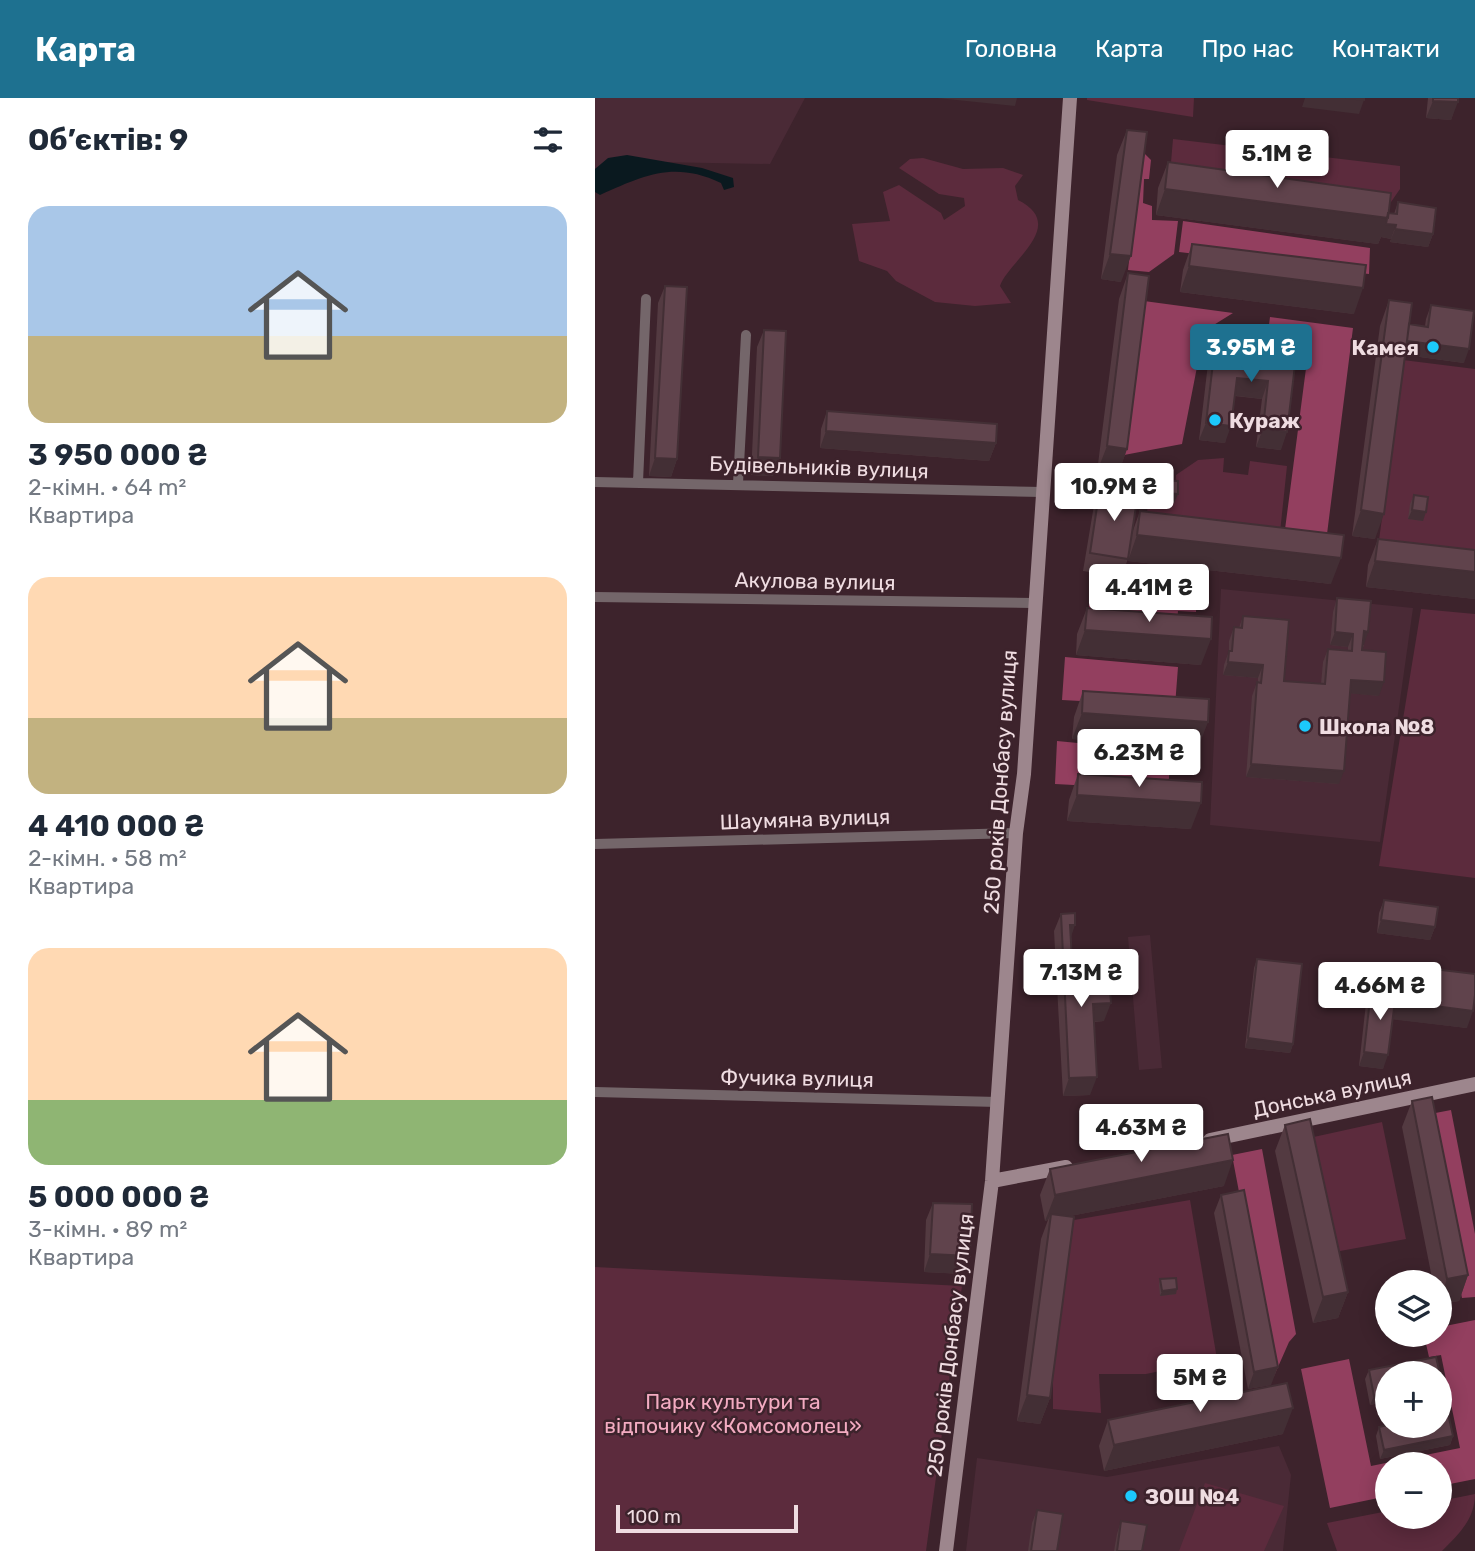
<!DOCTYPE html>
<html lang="uk">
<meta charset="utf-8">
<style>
body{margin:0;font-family:Rubik,sans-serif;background:#f2f2f3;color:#1f2937;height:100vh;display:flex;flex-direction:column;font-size:26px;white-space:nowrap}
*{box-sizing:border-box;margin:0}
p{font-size:23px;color:#747a83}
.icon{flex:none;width:38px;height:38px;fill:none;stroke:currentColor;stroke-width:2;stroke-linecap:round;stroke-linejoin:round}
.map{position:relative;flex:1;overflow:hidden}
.sheet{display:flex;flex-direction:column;background:#fff;width:595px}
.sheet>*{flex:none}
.tools{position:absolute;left:780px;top:1172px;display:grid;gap:14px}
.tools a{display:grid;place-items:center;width:77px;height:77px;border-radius:50%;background:#fff;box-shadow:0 4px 18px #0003;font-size:35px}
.scale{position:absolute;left:21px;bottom:18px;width:182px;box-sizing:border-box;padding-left:7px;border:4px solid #efdce1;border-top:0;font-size:19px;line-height:24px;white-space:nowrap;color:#efdce1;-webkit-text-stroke:5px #3d232c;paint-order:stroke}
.price{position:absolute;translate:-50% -60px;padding:0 16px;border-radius:7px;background:#fff;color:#222;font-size:23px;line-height:46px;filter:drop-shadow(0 2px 4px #0008)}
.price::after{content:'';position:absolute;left:50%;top:42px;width:21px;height:16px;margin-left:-10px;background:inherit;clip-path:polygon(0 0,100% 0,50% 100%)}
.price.on{background:#1e7190;color:#fff}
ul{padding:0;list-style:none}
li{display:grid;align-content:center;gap:14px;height:371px;padding:0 28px}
li span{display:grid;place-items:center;height:217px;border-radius:21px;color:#555}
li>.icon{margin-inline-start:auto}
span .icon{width:126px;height:126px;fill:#fffc;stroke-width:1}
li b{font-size:30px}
h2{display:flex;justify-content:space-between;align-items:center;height:84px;padding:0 28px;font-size:30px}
header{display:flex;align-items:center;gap:42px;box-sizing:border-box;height:98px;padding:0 35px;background:#1e7190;color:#fff}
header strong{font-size:33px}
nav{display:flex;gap:38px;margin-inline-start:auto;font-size:24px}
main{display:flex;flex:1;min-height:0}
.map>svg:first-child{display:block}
.built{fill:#4a2a36}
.green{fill:#5c2b3d}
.forest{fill:#933f5f}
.water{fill:#0a191f}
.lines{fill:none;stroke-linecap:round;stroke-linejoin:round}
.street{stroke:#74666a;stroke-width:10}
.secondary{stroke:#9d868d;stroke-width:14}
.wall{fill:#533a41}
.shaded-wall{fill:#432f35}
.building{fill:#60434c;stroke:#432f35;stroke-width:2}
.poi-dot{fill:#1cc9fc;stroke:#3d232c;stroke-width:2.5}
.labels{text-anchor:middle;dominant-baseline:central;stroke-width:5;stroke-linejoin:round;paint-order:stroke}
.poi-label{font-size:21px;font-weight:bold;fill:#efdce1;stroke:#3d232c;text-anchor:start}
.street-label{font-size:21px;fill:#efdce1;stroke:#3d232c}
.park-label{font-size:21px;fill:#f3abc1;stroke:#3d232c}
</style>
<header>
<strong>Карта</strong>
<nav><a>Головна</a><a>Карта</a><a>Про нас</a><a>Контакти</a></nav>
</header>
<main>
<section class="sheet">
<h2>Об’єктів: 9<svg class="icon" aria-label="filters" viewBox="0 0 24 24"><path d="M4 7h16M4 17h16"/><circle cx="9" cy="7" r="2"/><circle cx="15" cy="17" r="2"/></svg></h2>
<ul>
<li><span style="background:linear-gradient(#a9c7e8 60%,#c2b280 0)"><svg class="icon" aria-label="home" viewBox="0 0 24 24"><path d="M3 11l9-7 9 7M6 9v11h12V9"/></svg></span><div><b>3 950 000 ₴</b><p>2-кімн. · 64 m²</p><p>Квартира</p></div></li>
<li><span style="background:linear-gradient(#ffd9b3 65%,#c2b280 0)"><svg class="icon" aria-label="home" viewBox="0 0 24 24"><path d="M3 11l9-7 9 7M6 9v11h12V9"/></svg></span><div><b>4 410 000 ₴</b><p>2-кімн. · 58 m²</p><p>Квартира</p></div></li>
<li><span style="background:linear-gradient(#ffd9b3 70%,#8fb573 0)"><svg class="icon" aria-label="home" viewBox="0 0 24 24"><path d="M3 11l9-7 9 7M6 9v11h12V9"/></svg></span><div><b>5 000 000 ₴</b><p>3-кімн. · 89 m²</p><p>Квартира</p></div></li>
</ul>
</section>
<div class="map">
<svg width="880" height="1453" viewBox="0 0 880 1453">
<rect width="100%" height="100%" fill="#3d232c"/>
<path class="built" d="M0,0h210l-35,66 -164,-3 -11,8z
M626,491l192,19 -33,234 -170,-17z
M555,837l12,133 -23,2 -11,-133z
M684,1348l12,29 -8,76h-317l11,-93 130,19z"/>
<path class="green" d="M492,0h107l-1,19 -106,-17z
M578,41l227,27v23l-9,13 -221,-28z
M328,60l40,11 40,-1 20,7 -8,11 3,14c51,26 -10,61 -18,86l11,17 -36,3 -40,-4 -39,-21 -9,-10 -28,-10 -7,-37 38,-3 -7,-29 16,-7 42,28 3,7 21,-14 -1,-8 -25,-4 -40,-26 11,-9z
M808,262l72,9v192l-97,-13z
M629,360l-1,14 25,3 2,-14 37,5 -8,76 -133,-15 2,-26 26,2 2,-28 22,-15z
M826,511l54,5v264l-96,-12z
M787,1024l24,117 -77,14 -29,-113z
M595,1102l27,159 -71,15h-47l2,39 -48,-4v-37l21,-152z
M0,1169l367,19 -36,265h-331z
M610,1385l79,23 -20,45h-85z
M880,1396c0,25 -16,40 -33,57h-105l-10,-28 61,-12v6h52v-16z"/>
<path class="forest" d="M546,52l10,10 -2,19h-5l-1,24 9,3v14l26,1 -4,33 -25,18 -21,-2z
M588,123l187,27 -1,26 -190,-22z
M549,203l89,12 -29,18 -22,113 -58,11z
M675,219l83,11 -27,214 -42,-5 24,-184 -42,-5z
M494,486l108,5 -1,23 -18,-1 -2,20 -87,-8z
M470,559l113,10 -3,39 -113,-6z
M462,643l114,11 -3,38 -113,-6z
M856,1012l24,124v63l-13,1 -37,-183z
M667,1051l34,185 -7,8 -15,34 -42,-221z
M880,1222v159l-35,7v-21h-52v31l-58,12 -29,-139 48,-10 22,107 89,-18 -19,-93 -12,2 -5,-22h16v-8z"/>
<path class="water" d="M32,57l75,13 31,10 1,9 -10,3 -3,-7c-47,-22 -76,-8 -121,12l-5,-3v-23l13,-11z"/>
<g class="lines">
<path class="street" d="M0,384l447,10
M43,384l8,-183
M143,385l8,-148
M0,499l439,6
M0,746l421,-11
M0,994l403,10"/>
<path class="secondary" d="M615,1042l265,-56
M397,1083l74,-14
M351,1453l46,-370 24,-348 8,-59 46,-676"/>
</g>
<path class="wall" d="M833,0h30l-7,22 -25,-2z
M532,32l-6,152 -20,-3 16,-124z
M573,64l220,51 6,1 4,-12 35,32 -5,13 -38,-5 1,-3 -10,-2 -3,7 -222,-29 2,-27z
M597,146l162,70 -174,-22 3,-22z
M533,175l-1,176 -9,25 -21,-2 22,-173z
M70,188l12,173 -6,18 -22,-1 9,-173z
M794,202l20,24 16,2 1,-7 5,-14 33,58 -59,-8 -30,184 -23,-3 28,-210z
M169,232l9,146 -22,-1 6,-128z
M621,239l21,26 28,3 7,-21 9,105 -25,-3 6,-48 -27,-3 -10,47 -26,-3 10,-85z
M232,313l169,32 -7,18 -169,-13 1,-19z
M557,382l26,14 -4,9 -26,-2v-12z
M505,389l31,49 9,-25 191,73 -203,-23 2,-17 -2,15 -7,18 -38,-6 11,-66z
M819,397l9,26 -15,-2 2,-15z
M783,441l97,11v49l-109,-12 2,-22z
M742,500l27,47 -2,5 17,46 -29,-3 -11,91 -93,-7 6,-81 5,-14 1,1v-5l-35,-3 1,-10 5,-14v-10l5,-14 5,1 4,-12 41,65 37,3 2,-22 5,-13 20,1v-3l-18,-2 3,-33z
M492,510l114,57 -125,-10 1,-21z
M488,593l115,57 -126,-9 2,-22z
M483,676l113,55 -124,-8 2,-21z
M789,802l51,27 -5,13 -53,-7 2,-20z
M466,816l10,23 2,40 31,44 -10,1 -4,73 -27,1 -9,-165z
M662,861l36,85 -3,9 -45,-5 9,-80z
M805,867l67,63 -74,-9 -10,50 -24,-3 7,-63 5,-13 22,3 1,-10z
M817,1003l56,174 -9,26 -19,3v-21h-7l-31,-156z
M690,1027l63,167 -10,26 -25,5 -38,-172z
M455,1071l174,17 -154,30 -20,182 -10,26 -23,-3 24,-182 7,-19 -3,1 -5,-26z
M626,1097l50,190 -23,4 -34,-176z
M338,1105l31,71 -40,-2 2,-52z
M565,1181l16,15 -16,2 -1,-12z
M774,1272l19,4v27l-18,4 -5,-26z
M513,1322l175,14 -179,37 -5,-25z
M784,1329l74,9 -3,9 -70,14 -4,-23z
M442,1412l20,41h-29l4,-28z
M526,1423l21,30h-28l3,-17z"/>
<path class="shaded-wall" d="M342,0h80l-2,8z
M710,0h41l18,2 -5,14 -57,-7z
M838,3l25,1 -7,18 -25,-2z
M570,91l223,29 8,7 -5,14 -10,-2 -3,7 -222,-29z
M800,131l38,5 -5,13 -38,-5z
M515,156l21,2 -10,26 -20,-3z
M594,168l174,22 -9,26 -174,-22z
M809,243l65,8 -5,14 -65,-9z
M642,280l31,3 -6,18 -32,-4z
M611,325l25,3 -6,17 -26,-3z
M668,331l24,3 -6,18 -25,-3z
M231,333l170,12 -7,18 -169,-13z
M512,348l20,3 -9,25 -21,-2z
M163,359l22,1 -7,18 -22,-1z
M60,360l22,1 -6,18 -22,-1z
M556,394l27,2 -4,9 -26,-2z
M766,412l23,4 -9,25 -23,-3z
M817,412l14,2 -3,9 -15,-2z
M542,437l204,23 -10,26 -203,-23z
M780,463l100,11v27l-109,-12z
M490,532l126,9 -10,26 -125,-10z
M769,533l4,1 -4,13h-5z
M740,534l18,2 -5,13 -18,-2z
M633,564l35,3 -5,13 -35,-3z
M756,582l33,2 -5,14 -33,-3z
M487,615l126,9 -10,26 -126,-9z
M656,666l93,7 -5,13 -93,-7z
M482,697l124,8 -10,26 -124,-8z
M786,822l54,7 -5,13 -53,-7z
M475,827h5l-6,18z
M801,903l77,10 -6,17 -78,-9z
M516,905l-7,18 -17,1 6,-18z
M653,940l45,6 -3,9 -45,-5z
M769,954l24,3 -5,14 -24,-3z
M502,979l-7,18 -27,1 6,-18z
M638,1062l-9,26 -174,34 1,-6 -3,6 -3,1 10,-26z
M335,1156l40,2 -6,18 -40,-2z
M873,1177l-9,26 -19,3v-6l7,-19z
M582,1191l-1,5 -16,2 2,-5z
M753,1194l-10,26 -25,5 10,-26z
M683,1269l-7,18 -23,4 6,-17z
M793,1295v8l-18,4 4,-9z
M432,1297l23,3 -10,26 -23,-3z
M698,1310l-10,26 -179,37 10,-26z
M858,1338l-3,9 -70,14 4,-9z"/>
<path class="building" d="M751,0h18v2z
M838,0h25v4l-25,-1z
M532,32l20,2 -16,124 -21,-2z
M573,64l223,31 -3,25 -223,-29z
M803,104l38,6 -3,26 -38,-5 1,-4 -10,-1 2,-11 9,1z
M597,146l174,21 -3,23 -174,-22z
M533,175l21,3 -22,173 -20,-3z
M70,188l22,1 -10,172 -22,-1z
M794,202l23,3 -28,211 -23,-4z
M836,207l43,6 -5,38 -62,-8 2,-17 19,3z
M169,232l22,1 -6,127 -22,-1z
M621,239l24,3 -3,23 32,4 3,-22 25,3 -10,84 -24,-3 5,-48 -31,-3 -6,48 -25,-3z
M232,313l170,13 -1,19 -170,-12z
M557,382l26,1v13l-27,-2z
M505,389l38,6 -10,66 -38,-6z
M819,397l14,2 -2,15 -14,-2z
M545,413l204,24 -3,23 -204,-23z
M783,441l97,11v22l-100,-11z
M742,500l34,3 -3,31 -4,-1 -2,19 24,2 -2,30 -33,-2 -7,91 -93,-7 6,-82 4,1 2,-18 -35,-3 1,-11h3l2,-24 8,1 1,-12 46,4 -5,61 41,3 3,-35 24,2 1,-17 -18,-2z
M492,510l125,9 -1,22 -126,-9z
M488,593l126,8 -1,23 -126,-9z
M483,676l124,8 -1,21 -124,-8z
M789,802l54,7 -3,20 -54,-7z
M480,815v12h-5l3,52 36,-2 2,28 -18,1 4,73 -28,1 -8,-164z
M662,861l45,5 -9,80 -45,-6z
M805,867l75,9v21l-2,16 -77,-10z
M776,892l25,3 -8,62 -24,-3z
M837,999l36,178 -21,4 -35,-178z
M715,1021l38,173 -25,5 -38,-172z
M633,1036l5,26 -178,35 -5,-26z
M649,1092l34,177 -24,5 -33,-177z
M338,1105l39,1 -2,52 -40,-2z
M456,1116l23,3 -24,181 -23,-3z
M581,1180l1,11 -15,2 -2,-12z
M841,1259l4,17h-52v19l-14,3 -5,-26z
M692,1285l6,25 -179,37 -6,-25z
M853,1315l5,23 -69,14 -5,-23 9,-2v1h52v-11z
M442,1412l26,4 -6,37h-26z
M526,1423l26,4 -5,26h-25z"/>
<g class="poi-dot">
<circle cx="838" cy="249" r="7"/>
<circle cx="620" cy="322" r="7"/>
<circle cx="710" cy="628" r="7"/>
<circle cx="536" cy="1398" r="7"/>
</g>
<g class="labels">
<g class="poi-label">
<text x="824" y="249" text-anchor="end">Камея</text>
<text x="634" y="322">Кураж</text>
<text x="724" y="628">Школа №8</text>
<text x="550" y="1398">ЗОШ №4</text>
</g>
<g class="street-label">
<text transform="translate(224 369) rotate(2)">Будівельників вулиця</text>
<text transform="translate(220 483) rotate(1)">Акулова вулиця</text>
<text transform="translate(405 684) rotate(-86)">250 років Донбасу вулиця</text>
<text transform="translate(210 721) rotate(-2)">Шаумяна вулиця</text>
<text transform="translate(202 980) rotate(1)">Фучика вулиця</text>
<text transform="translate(737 995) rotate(-12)">Донська вулиця</text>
<text transform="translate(355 1247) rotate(-83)">250 років Донбасу вулиця</text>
</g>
<g class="park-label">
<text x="138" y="1303">Парк культури та<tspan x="138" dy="24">відпочику «Комсомолец»</tspan></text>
</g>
</g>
</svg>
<div class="tools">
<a><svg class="icon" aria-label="layers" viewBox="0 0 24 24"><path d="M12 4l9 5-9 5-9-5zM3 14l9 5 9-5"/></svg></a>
<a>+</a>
<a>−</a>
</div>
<div class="scale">100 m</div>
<b class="price" style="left:682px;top:92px">5.1M ₴</b>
<b class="price on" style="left:656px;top:286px">3.95M ₴</b>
<b class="price" style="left:519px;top:425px">10.9M ₴</b>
<b class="price" style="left:554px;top:526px">4.41M ₴</b>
<b class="price" style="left:544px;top:691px">6.23M ₴</b>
<b class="price" style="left:486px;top:911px">7.13M ₴</b>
<b class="price" style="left:785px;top:924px">4.66M ₴</b>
<b class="price" style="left:546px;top:1066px">4.63M ₴</b>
<b class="price" style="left:605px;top:1316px">5M ₴</b>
</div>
</main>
